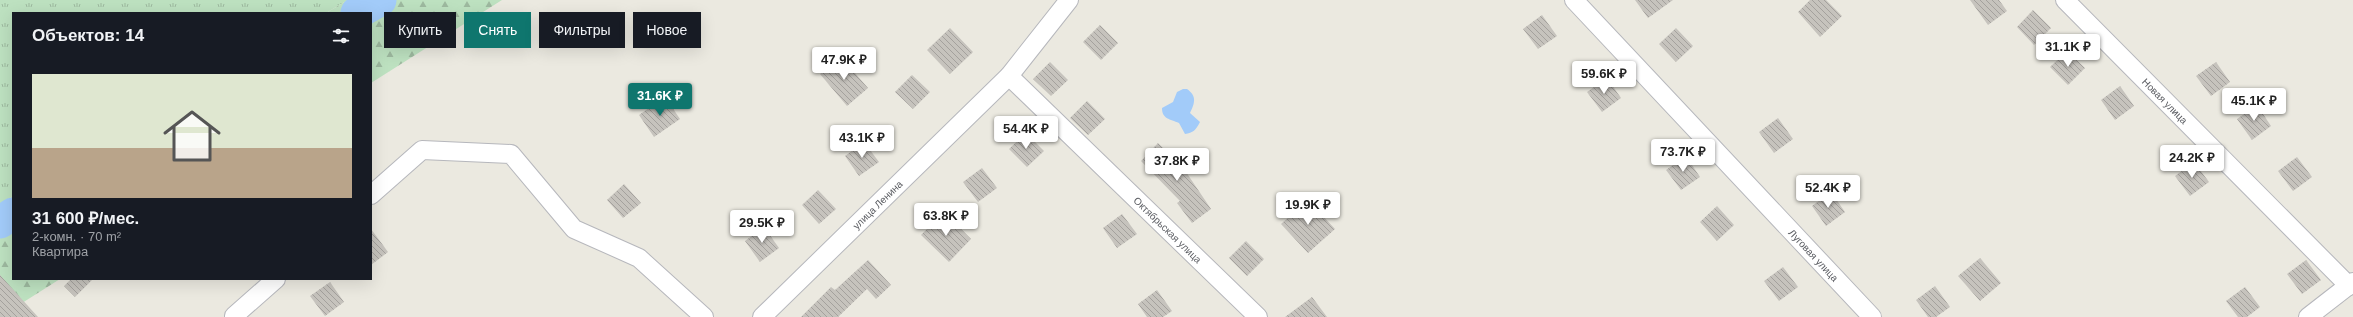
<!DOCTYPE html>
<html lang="ru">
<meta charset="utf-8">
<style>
body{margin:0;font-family:Arial,sans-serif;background:#242831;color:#f1f3f6;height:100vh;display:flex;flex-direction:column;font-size:15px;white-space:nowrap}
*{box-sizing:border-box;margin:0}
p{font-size:13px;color:#9ea1a6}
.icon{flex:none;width:22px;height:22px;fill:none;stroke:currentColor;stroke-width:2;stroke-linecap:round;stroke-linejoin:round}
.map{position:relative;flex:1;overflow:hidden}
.side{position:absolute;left:12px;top:12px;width:360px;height:268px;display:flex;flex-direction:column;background:#171b24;border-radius:0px;box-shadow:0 4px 16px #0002}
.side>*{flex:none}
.hud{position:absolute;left:384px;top:12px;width:380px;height:36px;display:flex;gap:8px}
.price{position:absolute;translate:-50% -34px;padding:0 9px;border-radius:4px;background:#fff;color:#222;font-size:13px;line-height:26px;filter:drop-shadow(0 1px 2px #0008)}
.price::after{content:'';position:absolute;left:50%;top:24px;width:12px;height:9px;margin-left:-6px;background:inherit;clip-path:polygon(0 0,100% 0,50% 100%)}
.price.on{background:#0f766e;color:#fff}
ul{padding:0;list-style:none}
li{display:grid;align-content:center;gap:8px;height:212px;padding:0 20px}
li+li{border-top:1px solid #363941}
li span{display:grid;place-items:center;height:124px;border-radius:0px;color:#555}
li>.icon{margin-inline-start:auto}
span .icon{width:72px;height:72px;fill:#fffc;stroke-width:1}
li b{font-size:17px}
h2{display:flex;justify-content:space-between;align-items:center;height:48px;padding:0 20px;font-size:17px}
.chip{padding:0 14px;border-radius:0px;background:#171b24;box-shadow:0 4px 16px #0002;font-size:14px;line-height:36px}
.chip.on{background:#0f766e;color:#fff}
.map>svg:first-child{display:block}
.grass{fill:url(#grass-tufts)}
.forest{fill:url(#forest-firs)}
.water{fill:#a2cbf9}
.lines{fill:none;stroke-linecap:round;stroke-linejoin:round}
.river{stroke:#a2cbf9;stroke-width:33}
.building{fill:url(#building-back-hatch)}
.street-casing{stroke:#b6b7bc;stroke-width:20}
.street{stroke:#fff;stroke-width:18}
.labels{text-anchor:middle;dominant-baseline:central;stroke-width:4;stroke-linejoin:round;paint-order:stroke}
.street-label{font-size:10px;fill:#595b60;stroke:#fff}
</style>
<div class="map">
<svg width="2353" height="317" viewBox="0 0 2353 317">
<defs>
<pattern id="grass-tufts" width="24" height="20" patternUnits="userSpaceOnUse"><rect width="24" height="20" fill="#bde1c0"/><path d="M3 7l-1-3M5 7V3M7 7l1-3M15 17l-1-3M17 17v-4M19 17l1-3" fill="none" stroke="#9db99f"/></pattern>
<pattern id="forest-firs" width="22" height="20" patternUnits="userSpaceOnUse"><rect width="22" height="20" fill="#bde1c0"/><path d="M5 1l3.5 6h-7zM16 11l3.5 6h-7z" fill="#9db99f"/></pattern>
<pattern id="building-back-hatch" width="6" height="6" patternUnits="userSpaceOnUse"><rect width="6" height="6" fill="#c6c3bd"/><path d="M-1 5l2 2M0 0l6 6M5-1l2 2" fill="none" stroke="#a4a19d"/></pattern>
</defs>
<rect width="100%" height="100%" fill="#ebe9e0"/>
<path class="grass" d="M0,0h348l-22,13h-313v183l-13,8z"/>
<path class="forest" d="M348,0h154l-131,83v-70h-45z
M13,196v83h47l-60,38v-113z"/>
<path class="water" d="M1183,89h4c10,7 8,14 3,24l10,9c-4,8 -7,11 -15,12l-6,-11c-9,-4 -17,-4 -17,-15l11,-6 4,-10z"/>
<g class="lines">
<path class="river" d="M357,13l23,-13
M0,222l13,-8"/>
</g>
<path class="building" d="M1635,0h38l-25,18z
M1810,0h16l16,16 -22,21 -22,-25z
M1970,0h29l8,11 -19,14z
M2033,10l18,18 -17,17 -17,-18z
M1542,15l15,21 -19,13 -15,-20z
M1100,25l18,18 -17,17 -18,-18z
M950,28l23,24 -23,22 -23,-24z
M1676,28l17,18 -17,16 -17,-18z
M2067,51l18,17 -17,17 -18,-18z
M841,57l27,31 -21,18 -27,-32z
M1050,62l18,18 -17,16 -18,-17z
M2216,62l14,20 -19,14 -15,-20z
M912,75l18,17 -17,17 -18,-17z
M1607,78l14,20 -19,14 -15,-20z
M2120,86l14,20 -19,14 -14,-20z
M665,97l15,22 -26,18 -15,-22z
M1087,101l18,18 -17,16 -18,-17z
M2257,105l14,21 -19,14 -15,-21z
M1778,118l15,21 -19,14 -15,-21z
M1026,133l18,18 -17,16 -18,-18z
M864,142l15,20 -20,14 -14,-20z
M1158,143l26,26 27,40 -19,14 -15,-20 3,-2 -39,-40z
M1686,156l14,21 -19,13 -15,-20z
M2297,157l15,20 -19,14 -15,-20z
M2194,162l15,20 -19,14 -15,-20z
M982,168l15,20 -19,14 -15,-20z
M624,184l17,19 -18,15 -16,-18z
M818,190l18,19 -17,15 -17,-19z
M1831,192l14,20 -19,14 -14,-20z
M1308,200l27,29 -27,24 -27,-29z
M1717,206l17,19 -17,16 -17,-19z
M944,212l27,27 -22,23 -28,-27z
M1122,214l15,20 -20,14 -14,-20z
M764,227l15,21 -19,14 -15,-21z
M371,229l17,23 -17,13z
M1246,241l18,18 -17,17 -18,-18z
M1980,258l21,25 -21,18 -22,-25z
M868,260l23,25 -15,14 -9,-10 -29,28h-37l30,-30 4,3z
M2306,260l15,20 -19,14 -15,-20z
M1783,267l15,20 -19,14 -15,-20z
M0,275l38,42h-38z
M71,279h22l-18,18 -11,-11z
M330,282l14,20 -19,14 -15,-20z
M1935,286l15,21 -14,10h-8l-12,-17z
M2245,287l15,20 -13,10h-9l-12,-16z
M1157,290l15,21 -9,6h-16l-9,-13z
M1312,297l15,20h-42z"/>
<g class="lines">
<defs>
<g id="street">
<path id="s1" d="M1574,0l298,317"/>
<path id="s2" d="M2065,0l284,286"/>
<path id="s3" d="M1009,76l249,241"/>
<path d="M371,195l51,-45 89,4 63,75 65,29 65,59"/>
<path d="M234,316l42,-37"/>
<path id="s4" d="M762,317l247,-241 60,-76"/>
<path d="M2308,317l45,-35"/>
</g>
</defs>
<use href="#street" class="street-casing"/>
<use href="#street" class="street"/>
</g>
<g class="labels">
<g class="street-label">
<text stroke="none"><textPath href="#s2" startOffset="142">Новая улица</textPath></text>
<text stroke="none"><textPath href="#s4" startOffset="161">улица Ленина</textPath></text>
<text stroke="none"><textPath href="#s3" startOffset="221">Октябрьская улица</textPath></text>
<text stroke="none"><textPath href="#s1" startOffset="350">Луговая улица</textPath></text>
</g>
</g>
</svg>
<b class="price" style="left:2068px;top:68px">31.1K ₽</b>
<b class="price" style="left:844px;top:81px">47.9K ₽</b>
<b class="price" style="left:1604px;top:95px">59.6K ₽</b>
<b class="price on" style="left:660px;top:117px">31.6K ₽</b>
<b class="price" style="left:2254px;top:122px">45.1K ₽</b>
<b class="price" style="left:1026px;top:150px">54.4K ₽</b>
<b class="price" style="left:862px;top:159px">43.1K ₽</b>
<b class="price" style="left:1683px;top:173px">73.7K ₽</b>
<b class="price" style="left:2192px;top:179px">24.2K ₽</b>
<b class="price" style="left:1177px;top:182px">37.8K ₽</b>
<b class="price" style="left:1828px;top:209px">52.4K ₽</b>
<b class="price" style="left:1308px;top:226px">19.9K ₽</b>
<b class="price" style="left:946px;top:237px">63.8K ₽</b>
<b class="price" style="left:762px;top:244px">29.5K ₽</b>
<div class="hud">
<a class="chip">Купить</a>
<a class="chip on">Снять</a>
<a class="chip">Фильтры</a>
<a class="chip">Новое</a>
</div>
<section class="side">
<h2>Объектов: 14<svg class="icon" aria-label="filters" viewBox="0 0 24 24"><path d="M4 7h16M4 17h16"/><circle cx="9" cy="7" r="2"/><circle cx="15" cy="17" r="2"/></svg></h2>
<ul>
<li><span style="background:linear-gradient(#dfe7d0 60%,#b9a48a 0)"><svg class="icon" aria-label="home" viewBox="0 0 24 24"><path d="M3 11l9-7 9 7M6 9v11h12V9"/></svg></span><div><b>31 600 ₽/мес.</b><p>2-комн. · 70 m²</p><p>Квартира</p></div></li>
</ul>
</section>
</div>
